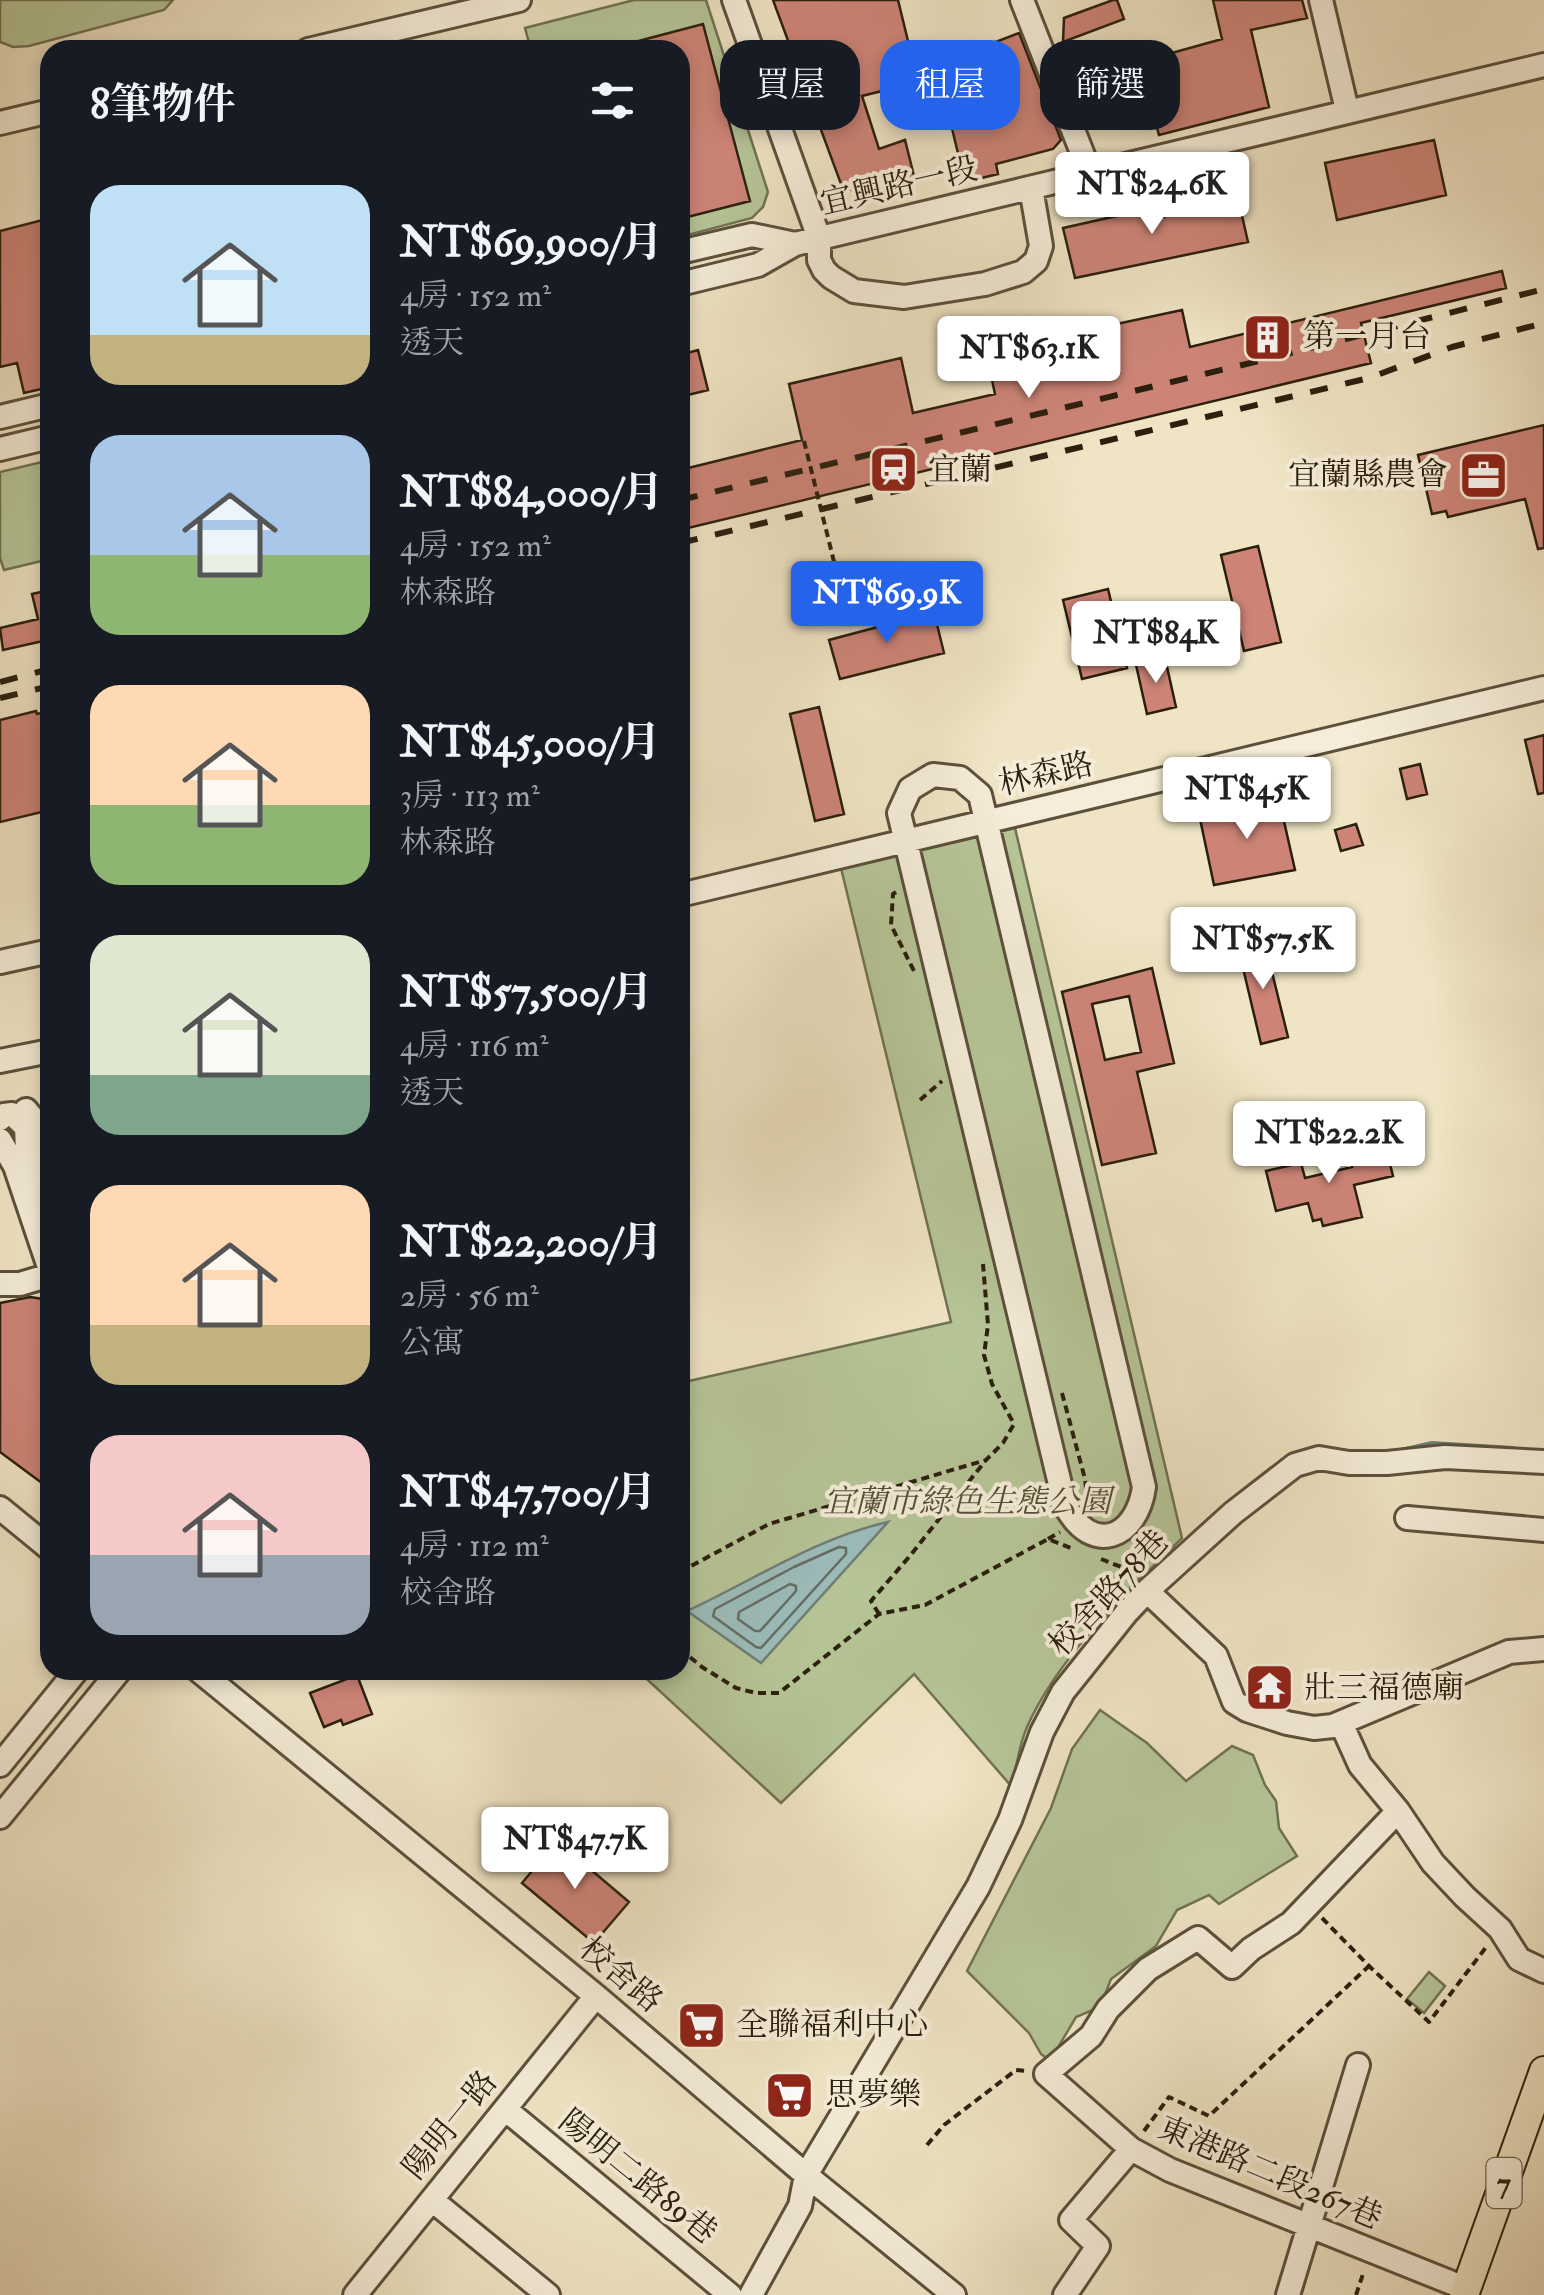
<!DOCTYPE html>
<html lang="zh-TW">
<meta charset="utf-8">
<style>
body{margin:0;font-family:"IM FELL Double Pica","Noto Serif TC",serif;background:#242831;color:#f1f3f6;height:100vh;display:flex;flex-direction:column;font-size:38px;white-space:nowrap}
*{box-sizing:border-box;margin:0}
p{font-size:32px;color:#9ea1a6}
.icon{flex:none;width:55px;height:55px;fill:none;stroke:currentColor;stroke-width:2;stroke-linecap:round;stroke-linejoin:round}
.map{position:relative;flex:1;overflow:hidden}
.details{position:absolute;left:40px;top:40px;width:650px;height:1640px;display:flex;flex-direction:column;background:#171b24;border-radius:30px;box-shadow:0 5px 15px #0003}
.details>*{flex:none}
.hud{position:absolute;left:720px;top:40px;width:672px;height:90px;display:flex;gap:20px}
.price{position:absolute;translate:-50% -85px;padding:0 22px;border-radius:10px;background:#fff;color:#222;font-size:32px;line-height:65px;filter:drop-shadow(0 2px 5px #0008)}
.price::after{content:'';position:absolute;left:50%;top:60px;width:30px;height:22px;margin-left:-15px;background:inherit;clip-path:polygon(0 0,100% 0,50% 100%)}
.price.current{background:#2563eb;color:#fff}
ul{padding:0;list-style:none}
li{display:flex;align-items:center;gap:30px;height:250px;padding:0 50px}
li span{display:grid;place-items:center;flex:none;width:280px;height:200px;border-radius:30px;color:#555}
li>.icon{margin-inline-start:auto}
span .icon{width:120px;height:120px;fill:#fffc;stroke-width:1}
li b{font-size:42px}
h2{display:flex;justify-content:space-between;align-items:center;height:120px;padding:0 50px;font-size:42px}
.tag{padding:0 35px;border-radius:30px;background:#171b24;box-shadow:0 5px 15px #0003;font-size:35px;line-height:90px}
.tag.current{background:#2563eb;color:#fff}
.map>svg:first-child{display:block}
.green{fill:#b6c597;stroke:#707252;stroke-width:2.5}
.water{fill:#9cbdbc;stroke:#6f7e76;stroke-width:2.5}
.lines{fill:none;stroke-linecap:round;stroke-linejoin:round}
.shore{stroke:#646e65;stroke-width:2.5}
.stream{stroke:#6f7e76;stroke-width:6}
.building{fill:#cd8477;stroke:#2b1f0e;stroke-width:2.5;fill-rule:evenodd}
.minor-casing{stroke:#5c503c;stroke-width:28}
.major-casing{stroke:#2b1f0e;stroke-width:32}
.path{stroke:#2b1f0e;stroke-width:4;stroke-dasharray:8 5;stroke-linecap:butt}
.minor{stroke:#f5edd9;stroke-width:22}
.major{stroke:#efe4c4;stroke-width:28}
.rail{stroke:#2b1f0e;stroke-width:6;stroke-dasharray:18 18;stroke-linecap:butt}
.path-bridge{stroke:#2b1f0e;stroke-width:4;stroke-dasharray:8 5;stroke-linecap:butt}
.labels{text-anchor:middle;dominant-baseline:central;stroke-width:8;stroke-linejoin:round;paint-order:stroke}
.shield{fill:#f5edd9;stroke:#685d4b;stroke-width:2.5}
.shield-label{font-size:30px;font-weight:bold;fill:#2b1f0e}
.street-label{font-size:32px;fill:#2b1f0e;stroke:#f5edd9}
.poi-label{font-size:32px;fill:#2b1f0e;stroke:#f5edd9;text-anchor:start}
.park-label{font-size:32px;font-style:italic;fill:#555137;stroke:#f5edd9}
</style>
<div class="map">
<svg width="1544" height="2295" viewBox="0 0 1544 2295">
<rect width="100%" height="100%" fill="#efe4c4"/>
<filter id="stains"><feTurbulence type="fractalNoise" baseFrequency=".002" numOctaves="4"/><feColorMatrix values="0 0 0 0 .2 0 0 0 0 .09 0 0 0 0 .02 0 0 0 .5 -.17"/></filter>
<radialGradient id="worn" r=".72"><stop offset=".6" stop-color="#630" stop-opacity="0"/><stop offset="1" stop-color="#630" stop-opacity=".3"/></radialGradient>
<path class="green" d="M0,0h173l-9,10 -135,36 -16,1 -13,-5z
M634,0h72l62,192 -5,15 -11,11 -72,19v-187h-149l-6,-22z
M50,460v99l-46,11 -4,-12v-86z
M1015,828l167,710c-55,53 -124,119 -155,189 -8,18 -11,41 -15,60l-98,-113 -133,129 -144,-133h43v-287l271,-61 -110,-454z
M1100,1710l47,33 39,38 46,-35 21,9 12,30 11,16 3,27 18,28 -78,48 -10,-9 -32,15 -21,36 -45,33 -11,28 -24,10 -26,44 -9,-7 -12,-21 -62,-62 84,-163 21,-59z
M1429,1972l16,14 -21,27 -17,-14z"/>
<path class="water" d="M888,1522l-127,141 -74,-52c67,-31 129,-73 201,-89z"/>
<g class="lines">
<path class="shore" d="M839,1547l7,1v6l-85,94 -5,-1 -43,-31 2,-7 79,-42z
M790,1584l6,2v5l-36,40h-5l-17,-12 1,-7z"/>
<path class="stream" d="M1401,1451l31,-7 81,5
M1132,1587l45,-38"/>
</g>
<path class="building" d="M773,0h125l20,82 -56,14 17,53 26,-9 10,40 -57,14 -17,-10z
M1113,0h4l7,19 -61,23 1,-24z
M1213,0h89l5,18 -56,12 18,77 -110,28 -20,-73 83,-23z
M703,24l47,177 -70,18v-169h-53v-6z
M1019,33l42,107 -8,9 -57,15 2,10 -33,8 -18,-74 -2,1 -9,-22 21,-8 -8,-19z
M1434,140l12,55 -109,25 -12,-57z
M1238,198l10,44 -173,36 -12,-50 85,-19 2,11z
M50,218v169l-26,6 -7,-30 -17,4v-136z
M1502,271l4,17 -145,35 10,40 -691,167v-60l122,-30 -13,-56 112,-26 12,55 82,-19 -9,-42 196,-42 8,37z
M698,350l10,40 -28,7v-42z
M1544,425v123l-6,1 -13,-50 -77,18 -2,-6 -14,3 -14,-59z
M1258,546l23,96 -37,9 -23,-96z
M1108,589l19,79 -45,11 -19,-79z
M50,590v52l-7,-1 -40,9 -3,-22 38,-9 -6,-25z
M934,612l10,41 -104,26 -11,-39z
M1165,658l11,49 -29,7 -11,-49z
M819,707l25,107 -29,7 -25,-107z
M36,711l1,3 13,-3v99l-50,12v-102z
M1544,735v58l-6,1 -13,-54z
M1420,764l7,30 -20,5 -7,-30z
M1279,799l16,71 -81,15 -15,-71z
M1356,824l7,21 -22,6 -6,-21z
M1264,940l24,97 -27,7 -23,-97z
M1152,968l22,95 -37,9 19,81 -54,12 -40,-173zM1129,996l12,56 -36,8 -13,-56z
M1385,1144l8,32 -39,9 8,32 -39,9 -2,-7 -8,2 -5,-18 -32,8 -10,-40 35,-8 4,15 47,-11 -3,-14z
M30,1297l20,3v189l-50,-37v-149z
M357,1675l15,39 -29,11 -2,-5 -17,7 -14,-34z
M557,1841l72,61 -35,41 -72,-60z"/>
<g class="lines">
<defs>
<path id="minor" d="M734,0l85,238v22l5,10 7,7 23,14 50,6 81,-13 38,-12 13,-11 5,-15 -10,-58
M1022,0l68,173
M1321,0l26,110
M308,50l211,-50
M0,123l50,-12
M680,252l72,-17 43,9
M680,284l78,-19 37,-21 749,-179
M0,417l50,-12
M0,449l50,-12
M933,775l27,3 20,17 164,692c-7,51 -52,70 -79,18l-166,-692 11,-24z
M680,895l864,-207
M0,962l50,-11
M0,1061l50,-10
M26,1110l14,17 10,33
M0,1119l4,-4 8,-1 14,13 1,23 16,49
M0,1140l15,26 35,104
M0,1284h20l30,-9
M0,1508l50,41
M1407,1518l137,12
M1147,1591l69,65 18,46 13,8 40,13 27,5 19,-2 176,-74 35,-3
M198,1670l398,326 210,179 148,120
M1341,1723l19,42 38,46 35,52 32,34 35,32 19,30 25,12
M0,1765l77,-95
M1398,1811l-107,112 -40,26 -19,18 -34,-29 -50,31 -40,40 -17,27 -45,38 85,75 39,21 297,119
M0,1817l120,-147
M505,2109l225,186
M432,2200l116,95
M355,2295l241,-299
M751,2295l49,-89 6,-31 172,-288 32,-67 32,-88 21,-40 64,-80 20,-21 86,-78 62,-48 24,-7 30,5h38l58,-6 99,5
M1065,2295l33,-49 -27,-26 60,-71
M1288,2295l70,-230"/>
<path id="major" d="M1464,2295l80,-224"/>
</defs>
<use href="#minor" class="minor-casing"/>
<use href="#major" class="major-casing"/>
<path class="path" d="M896,892l-3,2 -2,31 23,46
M920,1100l22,-19
M1062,1393l23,86 2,17
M1086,1494l26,16
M1048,1539l12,-7
M1101,1559l33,13
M680,1572l89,-48 217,-64 17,-17 11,-19 -22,-40 -8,-29 4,-30 -5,-61
M879,1614l-8,-13 38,-44 77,-97
M680,1649l22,18 34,21 20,5h23l100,-79 46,-9 123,-66 25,10
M1322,1918l47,48 60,56 58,-76
M1144,2131l25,-34 40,19 160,-150
M927,2145l17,-20 72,-55 10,1
M1356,2295l8,-24"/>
<use href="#minor" class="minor"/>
<use href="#major" class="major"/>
<path class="rail" d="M680,500l583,-140 281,-71
M680,543l689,-165 83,-31 92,-24
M0,682l50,-13
M0,698l50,-12"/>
<path class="path-bridge" d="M804,441l44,177"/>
</g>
<defs>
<symbol id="building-square" viewBox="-11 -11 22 22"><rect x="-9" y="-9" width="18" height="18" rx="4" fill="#8f2418" stroke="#f5edd9"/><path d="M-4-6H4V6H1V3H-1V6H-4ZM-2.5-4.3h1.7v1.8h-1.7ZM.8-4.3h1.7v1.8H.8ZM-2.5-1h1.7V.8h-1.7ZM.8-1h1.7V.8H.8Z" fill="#fff"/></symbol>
<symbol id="station-square" viewBox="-11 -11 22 22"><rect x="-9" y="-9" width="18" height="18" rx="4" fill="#8f2418" stroke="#f5edd9"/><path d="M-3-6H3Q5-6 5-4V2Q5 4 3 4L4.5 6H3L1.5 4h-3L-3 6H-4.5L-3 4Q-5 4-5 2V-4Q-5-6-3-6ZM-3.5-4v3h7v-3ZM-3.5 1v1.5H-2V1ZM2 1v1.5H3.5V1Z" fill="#fff"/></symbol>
<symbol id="office-square" viewBox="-11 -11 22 22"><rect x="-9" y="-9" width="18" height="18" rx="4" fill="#8f2418" stroke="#f5edd9"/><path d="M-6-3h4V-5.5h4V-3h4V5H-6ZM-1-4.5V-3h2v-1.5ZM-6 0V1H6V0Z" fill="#fff"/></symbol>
<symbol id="temple-square" viewBox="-11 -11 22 22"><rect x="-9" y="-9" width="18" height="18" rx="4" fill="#8f2418" stroke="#f5edd9"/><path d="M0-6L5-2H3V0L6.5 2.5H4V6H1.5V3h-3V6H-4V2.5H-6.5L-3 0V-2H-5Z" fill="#fff"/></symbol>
<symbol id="supermarket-square" viewBox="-11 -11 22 22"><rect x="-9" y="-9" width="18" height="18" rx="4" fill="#8f2418" stroke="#f5edd9"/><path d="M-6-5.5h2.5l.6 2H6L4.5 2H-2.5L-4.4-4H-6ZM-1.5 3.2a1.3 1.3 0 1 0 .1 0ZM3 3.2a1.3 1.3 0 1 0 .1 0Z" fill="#fff"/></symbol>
</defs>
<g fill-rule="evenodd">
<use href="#building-square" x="1240" y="310" width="55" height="55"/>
<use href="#station-square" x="866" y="442" width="55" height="55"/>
<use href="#office-square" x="1456" y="448" width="55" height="55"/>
<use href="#temple-square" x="1242" y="1660" width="55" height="55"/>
<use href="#supermarket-square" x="674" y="1998" width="55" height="55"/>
<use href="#supermarket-square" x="762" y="2068" width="55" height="55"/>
</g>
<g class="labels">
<rect class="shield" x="1486.5" y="2158" width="35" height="50" rx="8"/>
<g class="shield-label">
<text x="1504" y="2183">7</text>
</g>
<g class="street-label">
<text transform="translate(899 186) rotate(-13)">宜興路一段</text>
<text transform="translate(1046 774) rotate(-13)">林森路</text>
<text transform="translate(1109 1593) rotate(-47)">校舍路78巷</text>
<text transform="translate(621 1975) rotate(40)">校舍路</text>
<text transform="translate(450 2125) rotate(-51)">陽明一路</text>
<text transform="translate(1270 2173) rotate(23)">東港路二段267巷</text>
<text transform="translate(638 2177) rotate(39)">陽明二路89巷</text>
</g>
<g class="poi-label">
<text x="1303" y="337">第一月台</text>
<text x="928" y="470">宜蘭</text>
<text x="1448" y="475" text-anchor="end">宜蘭縣農會</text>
<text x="1304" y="1688">壯三福德廟</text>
<text x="736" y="2025">全聯福利中心</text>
<text x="825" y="2095">思夢樂</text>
</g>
<g class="park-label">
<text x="967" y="1502">宜蘭市綠色生態公園</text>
</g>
</g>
<rect width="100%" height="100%" filter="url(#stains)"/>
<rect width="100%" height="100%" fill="url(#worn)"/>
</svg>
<b class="price" style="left:1152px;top:237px">NT$24.6K</b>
<b class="price" style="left:1029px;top:401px">NT$63.1K</b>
<b class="price current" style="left:887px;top:646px">NT$69.9K</b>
<b class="price" style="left:1156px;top:686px">NT$84K</b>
<b class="price" style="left:1247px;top:842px">NT$45K</b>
<b class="price" style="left:1263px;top:992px">NT$57.5K</b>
<b class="price" style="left:1329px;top:1186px">NT$22.2K</b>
<b class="price" style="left:575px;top:1892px">NT$47.7K</b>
<div class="hud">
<a class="tag">買屋</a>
<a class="tag current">租屋</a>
<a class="tag">篩選</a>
</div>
<section class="details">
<h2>8筆物件<svg class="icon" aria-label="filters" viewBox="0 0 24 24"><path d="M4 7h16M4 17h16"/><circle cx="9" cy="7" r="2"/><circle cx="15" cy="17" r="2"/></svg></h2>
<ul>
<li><span style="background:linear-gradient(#bfe0f5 75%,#c2b280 0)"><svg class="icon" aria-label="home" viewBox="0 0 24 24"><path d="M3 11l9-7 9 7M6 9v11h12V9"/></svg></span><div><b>NT$69,900/月</b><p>4房 · 152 m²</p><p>透天</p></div></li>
<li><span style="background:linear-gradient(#a9c7e8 60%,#8fb573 0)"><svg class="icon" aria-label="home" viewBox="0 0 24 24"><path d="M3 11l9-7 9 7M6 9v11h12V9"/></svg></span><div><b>NT$84,000/月</b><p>4房 · 152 m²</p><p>林森路</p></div></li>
<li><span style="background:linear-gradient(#ffd9b3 60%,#8fb573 0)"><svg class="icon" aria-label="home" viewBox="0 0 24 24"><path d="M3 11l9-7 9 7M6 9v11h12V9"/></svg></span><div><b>NT$45,000/月</b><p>3房 · 113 m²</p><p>林森路</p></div></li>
<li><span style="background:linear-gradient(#dfe7d0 70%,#7fa58c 0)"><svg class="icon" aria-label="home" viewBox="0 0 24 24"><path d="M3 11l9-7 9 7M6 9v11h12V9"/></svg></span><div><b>NT$57,500/月</b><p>4房 · 116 m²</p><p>透天</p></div></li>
<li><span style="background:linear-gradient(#ffd9b3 70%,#c2b280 0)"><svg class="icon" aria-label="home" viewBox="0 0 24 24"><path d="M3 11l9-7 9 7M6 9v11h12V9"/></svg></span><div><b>NT$22,200/月</b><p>2房 · 56 m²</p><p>公寓</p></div></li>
<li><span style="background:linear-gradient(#f6c9c9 60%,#9aa5b1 0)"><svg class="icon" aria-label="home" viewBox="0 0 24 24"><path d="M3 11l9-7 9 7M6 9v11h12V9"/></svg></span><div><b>NT$47,700/月</b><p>4房 · 112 m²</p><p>校舍路</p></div></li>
</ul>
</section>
</div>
